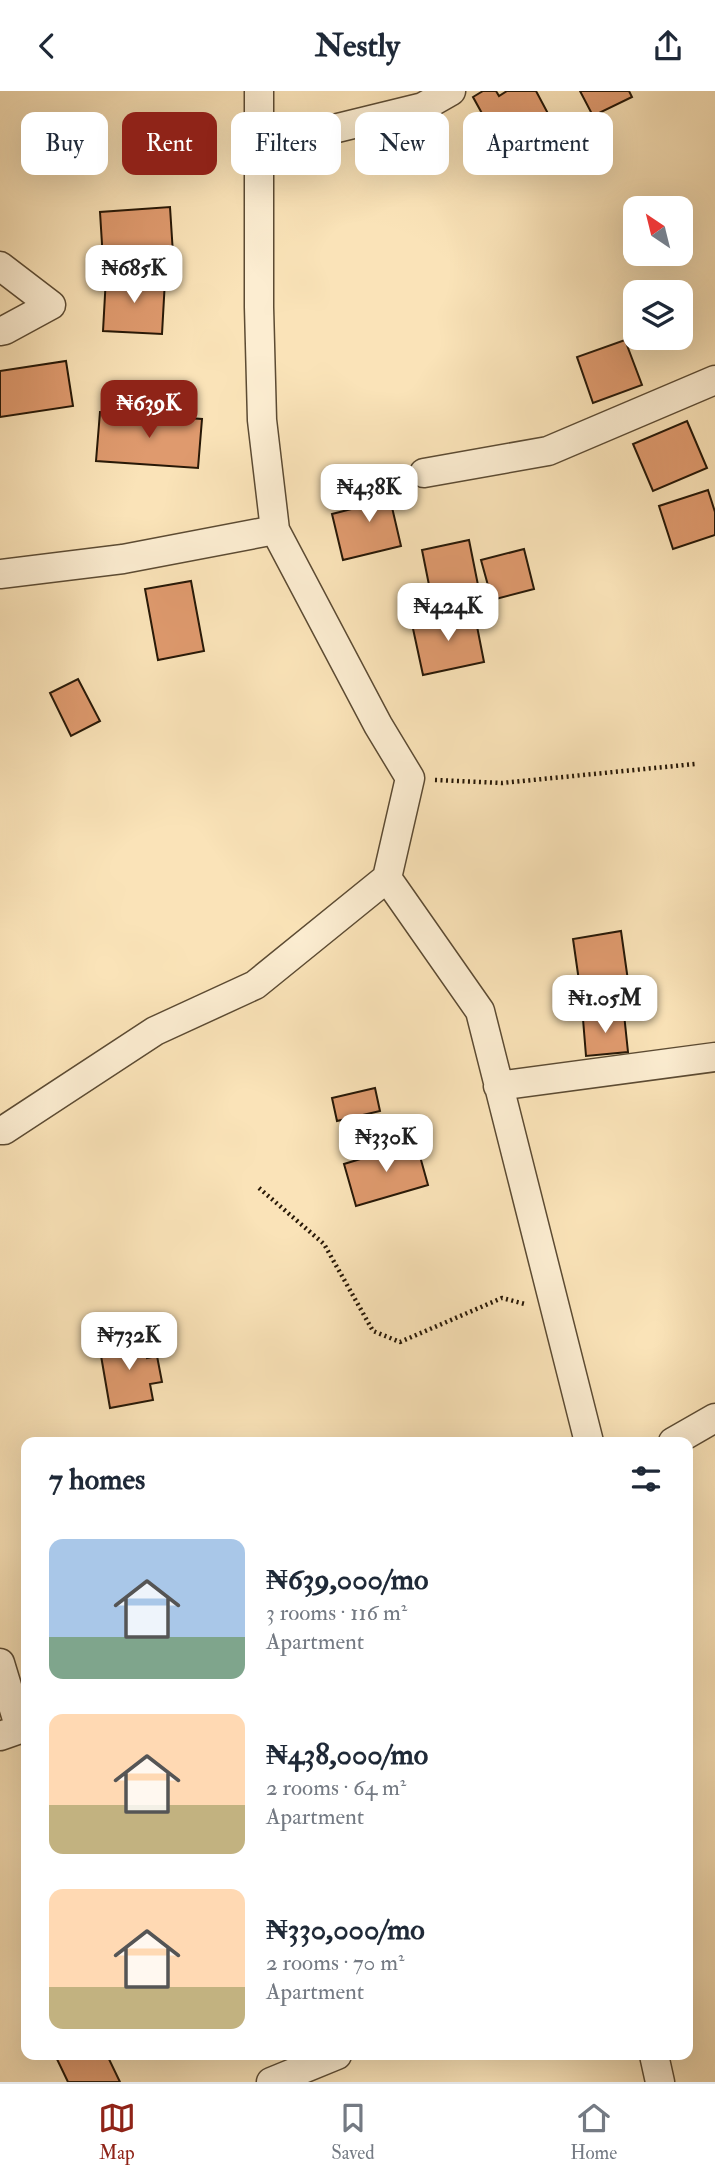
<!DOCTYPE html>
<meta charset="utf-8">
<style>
body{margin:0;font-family:"IM FELL Double Pica",serif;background:#f6f6f7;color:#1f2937;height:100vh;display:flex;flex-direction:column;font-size:26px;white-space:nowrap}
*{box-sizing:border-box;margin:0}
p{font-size:23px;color:#747a83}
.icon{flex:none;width:38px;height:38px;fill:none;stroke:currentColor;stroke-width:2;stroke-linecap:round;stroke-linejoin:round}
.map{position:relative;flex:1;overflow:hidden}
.details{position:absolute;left:21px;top:1346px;width:672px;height:623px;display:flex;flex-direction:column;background:#fff;border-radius:14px;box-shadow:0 7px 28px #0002}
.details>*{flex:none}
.hud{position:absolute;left:21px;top:21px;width:674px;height:63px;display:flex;gap:14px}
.needle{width:46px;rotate:325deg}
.fabs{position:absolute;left:623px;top:105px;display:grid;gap:14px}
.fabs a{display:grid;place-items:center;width:70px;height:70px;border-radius:14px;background:#fff;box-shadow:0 7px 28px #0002;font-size:35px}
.price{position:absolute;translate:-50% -60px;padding:0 16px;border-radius:14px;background:#fff;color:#222;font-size:23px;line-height:46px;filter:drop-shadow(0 2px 4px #0008)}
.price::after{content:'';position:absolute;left:50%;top:42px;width:21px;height:16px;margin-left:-10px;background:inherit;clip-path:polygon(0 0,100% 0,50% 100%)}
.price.on{background:#8f2418;color:#fff}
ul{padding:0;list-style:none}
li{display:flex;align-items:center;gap:21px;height:175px;padding:0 28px}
li span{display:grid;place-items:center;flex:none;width:196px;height:140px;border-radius:14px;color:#555}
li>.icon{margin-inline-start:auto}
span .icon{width:84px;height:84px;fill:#fffc;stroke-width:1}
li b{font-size:30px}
h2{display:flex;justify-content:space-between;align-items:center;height:84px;padding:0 28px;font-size:30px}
.tag{padding:0 24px;border-radius:14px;background:#fff;box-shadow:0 7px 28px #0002;font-size:24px;line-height:63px}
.tag.on{background:#8f2418;color:#fff}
header{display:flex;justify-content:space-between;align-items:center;height:91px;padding:0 28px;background:#fff;font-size:32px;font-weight:700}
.menu{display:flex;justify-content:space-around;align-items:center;height:98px;border-top:2px solid #e0e1e3;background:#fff;font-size:19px;color:#747a83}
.menu a{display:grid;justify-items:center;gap:4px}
.menu .on{color:#8f2418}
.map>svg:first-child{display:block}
.building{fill:#df9a6e;stroke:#271807;stroke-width:2}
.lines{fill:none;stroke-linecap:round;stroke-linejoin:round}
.minor-casing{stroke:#5c4b33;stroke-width:31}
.path{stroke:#271807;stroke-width:4.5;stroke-dasharray:2 3.5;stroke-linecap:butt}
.minor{stroke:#fcedd1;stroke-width:28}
</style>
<header><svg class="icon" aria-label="back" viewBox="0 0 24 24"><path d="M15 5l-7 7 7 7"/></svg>Nestly<svg class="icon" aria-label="share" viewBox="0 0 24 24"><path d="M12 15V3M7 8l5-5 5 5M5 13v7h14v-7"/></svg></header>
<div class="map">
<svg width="715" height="1991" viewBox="0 0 715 1991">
<rect width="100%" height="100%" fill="#fae3b8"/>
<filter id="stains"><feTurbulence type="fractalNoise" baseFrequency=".00286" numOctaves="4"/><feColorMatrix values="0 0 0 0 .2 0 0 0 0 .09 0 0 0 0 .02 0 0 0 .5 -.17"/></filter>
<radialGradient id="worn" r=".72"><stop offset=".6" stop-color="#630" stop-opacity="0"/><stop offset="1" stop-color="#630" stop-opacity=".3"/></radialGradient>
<path class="building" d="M483,0h13l3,5 8,-5h29l16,30 -51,27 -28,-51z
M580,0h49l3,6 -39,19z
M170,116l3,47 -70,6 -3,-48z
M106,186l59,3 -3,54 -59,-3z
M625,249l17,45 -49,18 -16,-46z
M66,270l7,45 -73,11v-46z
M100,321l102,7 -4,49 -102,-7z
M687,330l20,47 -54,23 -20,-47z
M396,391l5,19 -10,2 10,43 -58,14 -11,-46 39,-10 -3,-16z
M708,399l7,22v23l-42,14 -14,-43z
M469,449l12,60 -47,10 -12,-60z
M524,458l10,40 -42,11 -11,-40z
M191,490l13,70 -46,9 -13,-71z
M474,520l10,51 -61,13 -11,-51z
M78,588l22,42 -29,15 -21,-43z
M621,840l11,78 -48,7 -11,-77z
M624,923l4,38 -42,4 -3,-37z
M375,997l5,23 -43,10 -5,-23z
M416,1051l12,43 -72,21 -12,-42z
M143,1246l4,21 10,-2 5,26 -12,2 3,16 -43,8 -11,-64z
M55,1964h52l13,27h-52z"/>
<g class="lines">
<defs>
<path id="minor" d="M260,56l163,-40 28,-16
M0,175l51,39 -46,25 -5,1
M424,382l124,-22 167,-71
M0,483l123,-15 152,-29
M387,787l93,133 109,431
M498,995l217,-29
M0,1039h4l151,-99 100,-46 132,-107 23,-100 -32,-53 -103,-195 -13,-110 -3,-113v-216
M673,1351l42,-24
M0,1572l20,66 -20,7
M654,1964l6,27
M271,1991l66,-27"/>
</defs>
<use href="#minor" class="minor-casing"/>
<path class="path" d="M435,689l67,3 193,-19
M259,1097l65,56 49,87 27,11 102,-44 23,6"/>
<use href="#minor" class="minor"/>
</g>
<rect width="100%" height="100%" filter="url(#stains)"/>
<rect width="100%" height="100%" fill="url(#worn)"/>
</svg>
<div class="fabs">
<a><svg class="needle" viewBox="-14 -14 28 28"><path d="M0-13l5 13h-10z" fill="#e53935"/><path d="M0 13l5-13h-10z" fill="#747a83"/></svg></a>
<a><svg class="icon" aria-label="layers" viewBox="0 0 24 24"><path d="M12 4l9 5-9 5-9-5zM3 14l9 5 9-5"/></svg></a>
</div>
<b class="price" style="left:134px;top:214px">₦685K</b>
<b class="price on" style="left:149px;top:349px">₦639K</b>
<b class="price" style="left:369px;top:433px">₦438K</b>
<b class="price" style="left:448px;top:552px">₦424K</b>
<b class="price" style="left:605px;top:944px">₦1.05M</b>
<b class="price" style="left:386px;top:1083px">₦330K</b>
<b class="price" style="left:129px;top:1281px">₦732K</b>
<div class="hud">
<a class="tag">Buy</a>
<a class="tag on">Rent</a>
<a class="tag">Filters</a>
<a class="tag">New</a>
<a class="tag">Apartment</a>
</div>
<section class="details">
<h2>7 homes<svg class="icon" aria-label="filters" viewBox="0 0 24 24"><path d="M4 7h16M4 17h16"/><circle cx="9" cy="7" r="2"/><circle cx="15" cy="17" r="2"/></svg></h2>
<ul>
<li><span style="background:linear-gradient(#a9c7e8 70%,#7fa58c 0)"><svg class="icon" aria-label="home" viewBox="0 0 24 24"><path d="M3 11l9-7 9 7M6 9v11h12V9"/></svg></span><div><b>₦639,000/mo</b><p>3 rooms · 116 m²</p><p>Apartment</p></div></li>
<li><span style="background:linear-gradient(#ffd9b3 65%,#c2b280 0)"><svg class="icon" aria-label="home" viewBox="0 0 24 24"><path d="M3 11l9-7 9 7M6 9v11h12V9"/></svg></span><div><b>₦438,000/mo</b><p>2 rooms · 64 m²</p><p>Apartment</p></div></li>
<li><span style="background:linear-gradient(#ffd9b3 70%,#c2b280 0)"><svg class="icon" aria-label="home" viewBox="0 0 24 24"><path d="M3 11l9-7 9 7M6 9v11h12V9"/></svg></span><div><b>₦330,000/mo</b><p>2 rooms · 70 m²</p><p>Apartment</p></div></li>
</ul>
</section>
</div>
<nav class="menu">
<a class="on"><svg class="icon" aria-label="map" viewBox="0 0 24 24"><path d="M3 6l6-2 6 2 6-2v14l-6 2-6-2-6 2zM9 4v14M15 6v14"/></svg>Map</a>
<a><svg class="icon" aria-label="saved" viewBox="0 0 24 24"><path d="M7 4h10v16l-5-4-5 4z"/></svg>Saved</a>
<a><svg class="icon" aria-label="home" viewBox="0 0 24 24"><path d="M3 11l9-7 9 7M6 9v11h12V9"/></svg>Home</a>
</nav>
